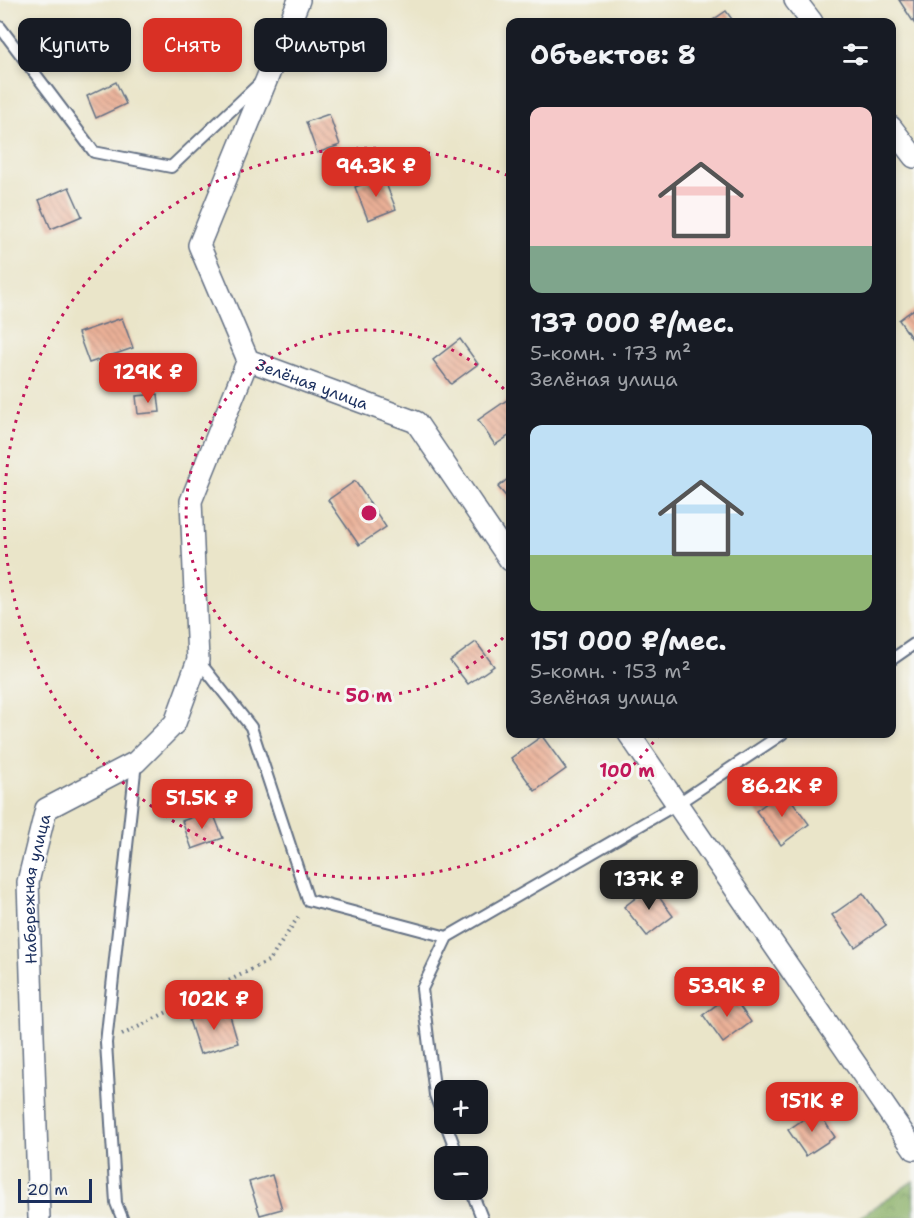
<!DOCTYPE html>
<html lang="ru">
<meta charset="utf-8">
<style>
body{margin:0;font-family:"Shantell Sans",sans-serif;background:#242831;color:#f1f3f6;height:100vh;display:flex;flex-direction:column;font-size:22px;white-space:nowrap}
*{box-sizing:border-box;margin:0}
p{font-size:20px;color:#9ea1a6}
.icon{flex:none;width:33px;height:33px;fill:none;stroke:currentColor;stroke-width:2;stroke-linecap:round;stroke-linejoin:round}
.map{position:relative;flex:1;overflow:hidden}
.drawer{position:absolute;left:506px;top:18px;width:390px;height:720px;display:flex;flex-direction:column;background:#171b24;border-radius:12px;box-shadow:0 3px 9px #0003}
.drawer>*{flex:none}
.top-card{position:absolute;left:18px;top:18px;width:398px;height:54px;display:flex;gap:12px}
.controls{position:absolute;left:434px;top:1080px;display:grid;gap:12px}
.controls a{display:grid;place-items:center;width:54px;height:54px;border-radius:12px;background:#171b24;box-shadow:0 3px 9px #0003;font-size:30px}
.scale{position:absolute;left:18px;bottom:15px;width:74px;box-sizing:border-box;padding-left:6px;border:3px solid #1b2f5e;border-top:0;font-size:16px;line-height:21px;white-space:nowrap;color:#1b2f5e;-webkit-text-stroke:4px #f6f6f2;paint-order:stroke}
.price{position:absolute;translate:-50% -51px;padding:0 14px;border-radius:12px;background:#d93025;color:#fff;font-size:20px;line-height:39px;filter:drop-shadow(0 2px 3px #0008)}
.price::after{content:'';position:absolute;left:50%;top:36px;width:18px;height:14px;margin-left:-9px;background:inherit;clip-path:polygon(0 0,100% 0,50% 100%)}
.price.active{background:#222;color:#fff}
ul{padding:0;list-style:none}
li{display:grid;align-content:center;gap:12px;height:318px;padding:0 24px}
li span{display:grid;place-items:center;height:186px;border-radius:12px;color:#555}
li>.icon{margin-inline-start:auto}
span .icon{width:108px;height:108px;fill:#fffc;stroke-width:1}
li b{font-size:26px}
h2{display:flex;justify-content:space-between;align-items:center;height:72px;padding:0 24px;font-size:26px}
.tag{padding:0 21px;border-radius:12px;background:#171b24;box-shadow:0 3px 9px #0003;font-size:21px;line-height:54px}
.tag.active{background:#d93025;color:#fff}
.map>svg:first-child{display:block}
.forest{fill:url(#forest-crowns);stroke:#526f62;stroke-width:1.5}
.building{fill:url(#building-back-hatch)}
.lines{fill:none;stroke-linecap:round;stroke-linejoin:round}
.service-casing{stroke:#636f83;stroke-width:14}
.minor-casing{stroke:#636f83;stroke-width:24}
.path{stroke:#636f83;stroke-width:4;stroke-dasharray:1.5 4.5;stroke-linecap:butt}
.service{stroke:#fff;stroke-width:10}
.minor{stroke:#fff;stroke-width:21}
.ring{fill:none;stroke:#c2185b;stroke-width:3;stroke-dasharray:3 6}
.labels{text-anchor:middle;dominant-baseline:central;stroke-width:6;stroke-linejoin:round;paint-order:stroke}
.street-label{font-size:16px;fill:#1b2f5e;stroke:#f6f6f2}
.centre{fill:#c2185b;stroke:#f6f6f2;stroke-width:3}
.ring-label{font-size:18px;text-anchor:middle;font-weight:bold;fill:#c2185b;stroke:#f6f6f2;stroke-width:6;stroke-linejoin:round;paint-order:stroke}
</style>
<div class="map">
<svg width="914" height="1218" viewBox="0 0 914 1218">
<defs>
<pattern id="forest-crowns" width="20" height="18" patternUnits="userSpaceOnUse" patternTransform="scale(1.5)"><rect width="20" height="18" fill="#88af65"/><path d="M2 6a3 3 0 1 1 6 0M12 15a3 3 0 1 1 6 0" fill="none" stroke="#6e8f56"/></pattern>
<pattern id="building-back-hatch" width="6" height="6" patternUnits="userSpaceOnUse" patternTransform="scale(1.5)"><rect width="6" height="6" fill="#ebb197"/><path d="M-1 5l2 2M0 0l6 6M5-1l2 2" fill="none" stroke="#be907e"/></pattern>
</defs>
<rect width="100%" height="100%" fill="#f6f6f2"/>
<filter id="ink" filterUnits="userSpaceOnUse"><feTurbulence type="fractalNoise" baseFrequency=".0167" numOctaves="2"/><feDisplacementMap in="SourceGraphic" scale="12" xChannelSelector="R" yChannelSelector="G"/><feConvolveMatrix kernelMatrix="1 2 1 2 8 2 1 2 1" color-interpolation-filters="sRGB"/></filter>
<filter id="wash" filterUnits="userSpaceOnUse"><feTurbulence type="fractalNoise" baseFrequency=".008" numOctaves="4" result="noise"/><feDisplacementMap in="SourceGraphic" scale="24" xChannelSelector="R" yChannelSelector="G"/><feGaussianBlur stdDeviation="1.35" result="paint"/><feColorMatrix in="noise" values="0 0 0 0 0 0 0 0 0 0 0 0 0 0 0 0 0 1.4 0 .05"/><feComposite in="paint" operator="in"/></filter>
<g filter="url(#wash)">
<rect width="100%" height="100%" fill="#eae5c9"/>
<path class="forest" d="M913,1181l1,37h-55z"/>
<g id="blocks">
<path class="building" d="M899,0h15v23z
M726,11l8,11h-24z
M116,82l10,22 -30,14 -9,-22z
M329,114l11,31 -23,8 -11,-31z
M383,176l13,33 -28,11 -13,-33z
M69,187l13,29 -31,13 -12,-29z
M914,309v33l-15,-22z
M122,318l11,30 -44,15 -11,-30z
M460,339l18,25 -27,20 -18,-24z
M158,394l2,18 -22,2 -2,-18z
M507,400l3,5v30l-15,10 -17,-25z
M510,477v24l-12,-14z
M355,481l31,46 -27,18 -31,-45z
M476,642l18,24 -26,18 -18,-23z
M542,736l24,33 -31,22 -24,-33z
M784,790l25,34 -28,21 -25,-34z
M212,810l11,28 -31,11 -10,-28z
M651,886l22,30 -26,20 -23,-29z
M863,893l23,32 -31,22 -23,-32z
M731,994l20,28 -28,21 -20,-28z
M228,1009l10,34 -38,11 -11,-34z
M817,1110l18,27 -29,19 -18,-26z
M272,1175l10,34 -22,6 -11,-33z"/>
</g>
</g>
<g filter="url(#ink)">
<use href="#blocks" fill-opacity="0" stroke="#636f83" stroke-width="1.5"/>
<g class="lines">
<defs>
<path id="service" d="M0,27l94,125 77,15 89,-84
M198,660l53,67 57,173 139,37 230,-133 105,-70
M891,660l23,-16
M444,1119l-9,-24 -13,-106 25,-52
M446,1124l12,32
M471,1190l11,28
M122,1218l-6,-15 -10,-160 30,-281"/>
<g id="minor">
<path id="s1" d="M299,0l-100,245 49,115 168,62 94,138"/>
<path d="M795,0l17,22"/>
<path d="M891,127l23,30"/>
<path d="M629,734l285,415"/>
<path id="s2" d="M39,1218l-11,-336 18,-73 90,-47 39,-39 23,-63 -7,-159 57,-141"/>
</g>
</defs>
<use href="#service" class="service-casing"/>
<use href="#minor" class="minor-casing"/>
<path class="path" d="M122,1035l148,-75 30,-46"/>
<use href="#service" class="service"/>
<use href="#minor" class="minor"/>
</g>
</g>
<g class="ring">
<path d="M509 631A183 183 0 1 1 509 395"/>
<path d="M659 735A365 365 0 1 1 509 176"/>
</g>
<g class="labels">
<g class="street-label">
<text stroke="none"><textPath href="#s1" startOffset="458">Зелёная улица</textPath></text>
<text stroke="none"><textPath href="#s2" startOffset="330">Набережная улица</textPath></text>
</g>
</g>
<circle cx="369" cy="513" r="9" class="centre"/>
<g class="ring-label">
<text x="369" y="702">50 m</text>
<text x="627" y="777">100 m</text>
</g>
</svg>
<div class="controls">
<a>+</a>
<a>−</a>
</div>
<div class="scale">20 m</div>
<b class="price" style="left:376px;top:198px">94.3K ₽</b>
<b class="price" style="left:148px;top:404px">129K ₽</b>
<b class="price" style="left:782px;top:818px">86.2K ₽</b>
<b class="price" style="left:202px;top:830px">51.5K ₽</b>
<b class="price active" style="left:649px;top:911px">137K ₽</b>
<b class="price" style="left:727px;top:1018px">53.9K ₽</b>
<b class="price" style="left:214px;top:1031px">102K ₽</b>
<b class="price" style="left:812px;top:1133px">151K ₽</b>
<div class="top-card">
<a class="tag">Купить</a>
<a class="tag active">Снять</a>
<a class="tag">Фильтры</a>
</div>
<section class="drawer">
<h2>Объектов: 8<svg class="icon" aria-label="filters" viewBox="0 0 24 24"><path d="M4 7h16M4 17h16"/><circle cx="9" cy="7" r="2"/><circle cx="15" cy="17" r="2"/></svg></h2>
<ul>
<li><span style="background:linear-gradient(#f6c9c9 75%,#7fa58c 0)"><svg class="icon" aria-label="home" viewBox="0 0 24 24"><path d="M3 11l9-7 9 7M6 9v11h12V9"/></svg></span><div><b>137 000 ₽/мес.</b><p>5-комн. · 173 m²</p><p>Зелёная улица</p></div></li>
<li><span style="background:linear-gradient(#bfe0f5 70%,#8fb573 0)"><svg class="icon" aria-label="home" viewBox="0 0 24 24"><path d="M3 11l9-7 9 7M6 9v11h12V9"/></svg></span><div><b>151 000 ₽/мес.</b><p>5-комн. · 153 m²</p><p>Зелёная улица</p></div></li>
</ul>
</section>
</div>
